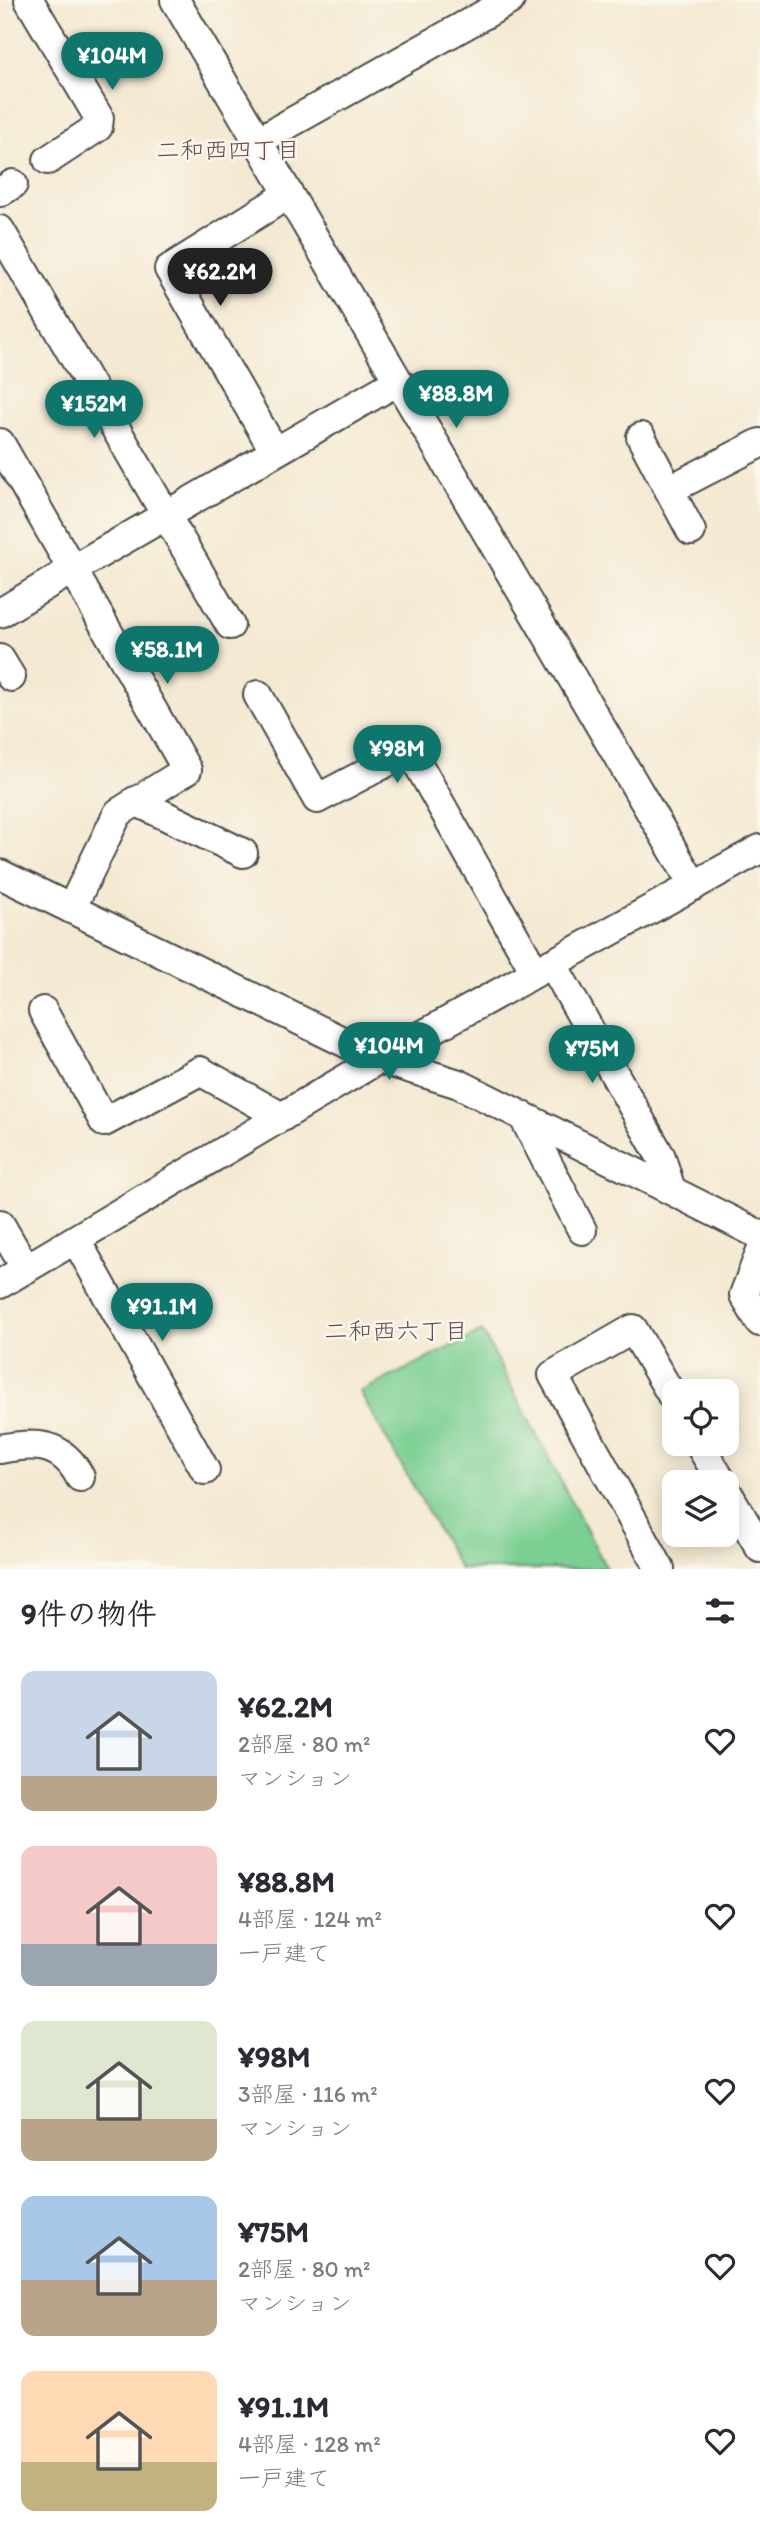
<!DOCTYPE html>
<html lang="ja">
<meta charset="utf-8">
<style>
body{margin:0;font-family:Itim,"Klee One",sans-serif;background:#f2f2f3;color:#2b2b33;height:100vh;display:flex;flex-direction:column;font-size:26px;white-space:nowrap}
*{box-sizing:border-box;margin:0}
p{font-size:23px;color:#7c7c81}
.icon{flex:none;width:38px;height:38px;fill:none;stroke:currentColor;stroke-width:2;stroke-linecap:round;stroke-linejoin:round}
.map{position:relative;height:1569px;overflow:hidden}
.sheet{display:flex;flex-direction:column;background:#fff;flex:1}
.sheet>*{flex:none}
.tools{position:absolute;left:662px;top:1379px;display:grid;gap:14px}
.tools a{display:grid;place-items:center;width:77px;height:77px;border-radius:14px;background:#fff;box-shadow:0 4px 18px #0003;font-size:35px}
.price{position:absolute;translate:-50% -60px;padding:0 16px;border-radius:24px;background:#0f766e;color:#fff;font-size:23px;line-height:46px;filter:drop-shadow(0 2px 4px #0008)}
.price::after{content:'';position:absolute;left:50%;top:42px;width:21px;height:16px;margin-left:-10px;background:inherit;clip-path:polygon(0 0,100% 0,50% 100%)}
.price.active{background:#222;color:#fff}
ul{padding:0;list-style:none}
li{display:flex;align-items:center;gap:21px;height:175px;padding:0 21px}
li span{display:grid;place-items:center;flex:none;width:196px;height:140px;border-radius:14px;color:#555}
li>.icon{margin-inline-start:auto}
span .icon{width:84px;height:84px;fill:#fffc;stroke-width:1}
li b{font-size:30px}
h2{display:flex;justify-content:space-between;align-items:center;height:84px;padding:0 21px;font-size:30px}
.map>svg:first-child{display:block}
.green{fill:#7bcf93;stroke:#537d5f;stroke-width:2}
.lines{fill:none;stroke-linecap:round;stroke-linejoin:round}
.minor-casing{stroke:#494844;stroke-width:32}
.minor{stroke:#fff;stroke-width:28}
.labels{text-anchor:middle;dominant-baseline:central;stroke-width:5;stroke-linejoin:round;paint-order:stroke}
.neighbourhood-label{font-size:24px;fill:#6a4c57;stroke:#fbf7ec}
</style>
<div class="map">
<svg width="760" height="1569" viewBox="0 0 760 1569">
<rect width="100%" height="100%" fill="#fbf7ec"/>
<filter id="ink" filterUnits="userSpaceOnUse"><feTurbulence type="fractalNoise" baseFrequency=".0143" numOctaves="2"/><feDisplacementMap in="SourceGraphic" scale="14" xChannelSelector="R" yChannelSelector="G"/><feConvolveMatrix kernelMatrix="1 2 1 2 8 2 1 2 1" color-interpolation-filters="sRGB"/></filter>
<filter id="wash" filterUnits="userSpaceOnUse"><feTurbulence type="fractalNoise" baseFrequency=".00686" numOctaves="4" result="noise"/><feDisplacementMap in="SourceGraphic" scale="28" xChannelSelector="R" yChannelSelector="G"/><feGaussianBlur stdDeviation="1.57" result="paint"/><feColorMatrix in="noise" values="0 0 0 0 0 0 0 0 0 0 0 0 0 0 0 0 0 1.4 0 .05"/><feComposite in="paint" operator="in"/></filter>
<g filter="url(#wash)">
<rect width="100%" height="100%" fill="#f4e9d2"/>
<path class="green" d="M482,1331l125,238h-147l-100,-177z"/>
</g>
<g filter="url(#ink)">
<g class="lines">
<defs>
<path id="minor" d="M29,0l70,118 -1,9 -50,33
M175,0l519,886
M258,141l252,-141
M0,192l13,-8
M0,230l230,395
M641,437l50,94
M0,443l187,327 -69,43 -47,96
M275,452l-106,-183 120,-75
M669,490l91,-47
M0,613l73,-44 325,-188
M0,659l11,18
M258,695l59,104 93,-49 125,222
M135,801l108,52
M0,874l379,185 80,25 301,151
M552,963l109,194 10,33
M43,1011l61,111 96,-51 82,46
M523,1116l59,114
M0,1224l26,45
M76,1240l129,230
M760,1253l-16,42 16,27
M0,1284l379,-225 381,-210
M699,1444l23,38
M0,1449c35,-7 62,-7 80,28
M726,1490l34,58
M660,1569l-107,-194 80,-46 41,70"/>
</defs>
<use href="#minor" class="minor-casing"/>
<use href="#minor" class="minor"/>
</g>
</g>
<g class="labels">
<g class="neighbourhood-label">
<text x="228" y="149">二和西四丁目</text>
<text x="396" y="1330">二和西六丁目</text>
</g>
</g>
</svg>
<div class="tools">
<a><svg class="icon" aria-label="locate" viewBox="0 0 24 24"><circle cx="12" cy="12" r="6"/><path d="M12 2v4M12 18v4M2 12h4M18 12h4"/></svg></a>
<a><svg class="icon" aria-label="layers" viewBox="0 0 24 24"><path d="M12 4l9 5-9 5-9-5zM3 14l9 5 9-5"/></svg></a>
</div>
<b class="price" style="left:112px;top:92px">¥104M</b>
<b class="price active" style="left:220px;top:308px">¥62.2M</b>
<b class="price" style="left:456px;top:430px">¥88.8M</b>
<b class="price" style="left:94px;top:440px">¥152M</b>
<b class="price" style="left:167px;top:686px">¥58.1M</b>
<b class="price" style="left:397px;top:785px">¥98M</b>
<b class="price" style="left:389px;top:1082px">¥104M</b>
<b class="price" style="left:592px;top:1085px">¥75M</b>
<b class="price" style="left:162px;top:1343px">¥91.1M</b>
</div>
<section class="sheet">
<h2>9件の物件<svg class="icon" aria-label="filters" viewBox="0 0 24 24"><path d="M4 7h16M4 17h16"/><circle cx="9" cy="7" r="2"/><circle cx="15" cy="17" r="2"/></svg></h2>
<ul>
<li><span style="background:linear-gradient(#c9d6e8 75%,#b9a48a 0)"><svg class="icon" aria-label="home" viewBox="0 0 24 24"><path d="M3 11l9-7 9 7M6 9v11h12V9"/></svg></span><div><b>¥62.2M</b><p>2部屋 · 80 m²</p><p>マンション</p></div><svg class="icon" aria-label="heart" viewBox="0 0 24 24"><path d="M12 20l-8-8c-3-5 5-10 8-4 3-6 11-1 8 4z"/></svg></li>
<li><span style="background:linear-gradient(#f6c9c9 70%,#9aa5b1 0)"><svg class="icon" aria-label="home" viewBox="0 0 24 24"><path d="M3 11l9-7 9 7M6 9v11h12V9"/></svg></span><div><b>¥88.8M</b><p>4部屋 · 124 m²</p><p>一戸建て</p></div><svg class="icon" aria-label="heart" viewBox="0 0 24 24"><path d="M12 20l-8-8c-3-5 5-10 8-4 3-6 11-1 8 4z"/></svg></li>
<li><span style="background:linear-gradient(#dfe7d0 70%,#b9a48a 0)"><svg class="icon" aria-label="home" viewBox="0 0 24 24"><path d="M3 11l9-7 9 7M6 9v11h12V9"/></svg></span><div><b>¥98M</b><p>3部屋 · 116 m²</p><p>マンション</p></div><svg class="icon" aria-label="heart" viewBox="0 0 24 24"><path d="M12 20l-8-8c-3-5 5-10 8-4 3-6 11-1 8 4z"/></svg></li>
<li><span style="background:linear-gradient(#a9c7e8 60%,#b9a48a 0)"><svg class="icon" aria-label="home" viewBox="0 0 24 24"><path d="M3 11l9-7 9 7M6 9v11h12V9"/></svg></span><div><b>¥75M</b><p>2部屋 · 80 m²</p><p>マンション</p></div><svg class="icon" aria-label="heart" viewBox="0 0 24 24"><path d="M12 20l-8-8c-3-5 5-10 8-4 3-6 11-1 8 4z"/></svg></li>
<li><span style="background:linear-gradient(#ffd9b3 65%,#c2b280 0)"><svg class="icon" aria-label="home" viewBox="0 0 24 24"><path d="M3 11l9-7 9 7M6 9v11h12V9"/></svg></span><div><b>¥91.1M</b><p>4部屋 · 128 m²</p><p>一戸建て</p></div><svg class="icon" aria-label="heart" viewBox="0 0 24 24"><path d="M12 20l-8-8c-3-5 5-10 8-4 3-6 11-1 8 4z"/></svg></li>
</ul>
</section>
